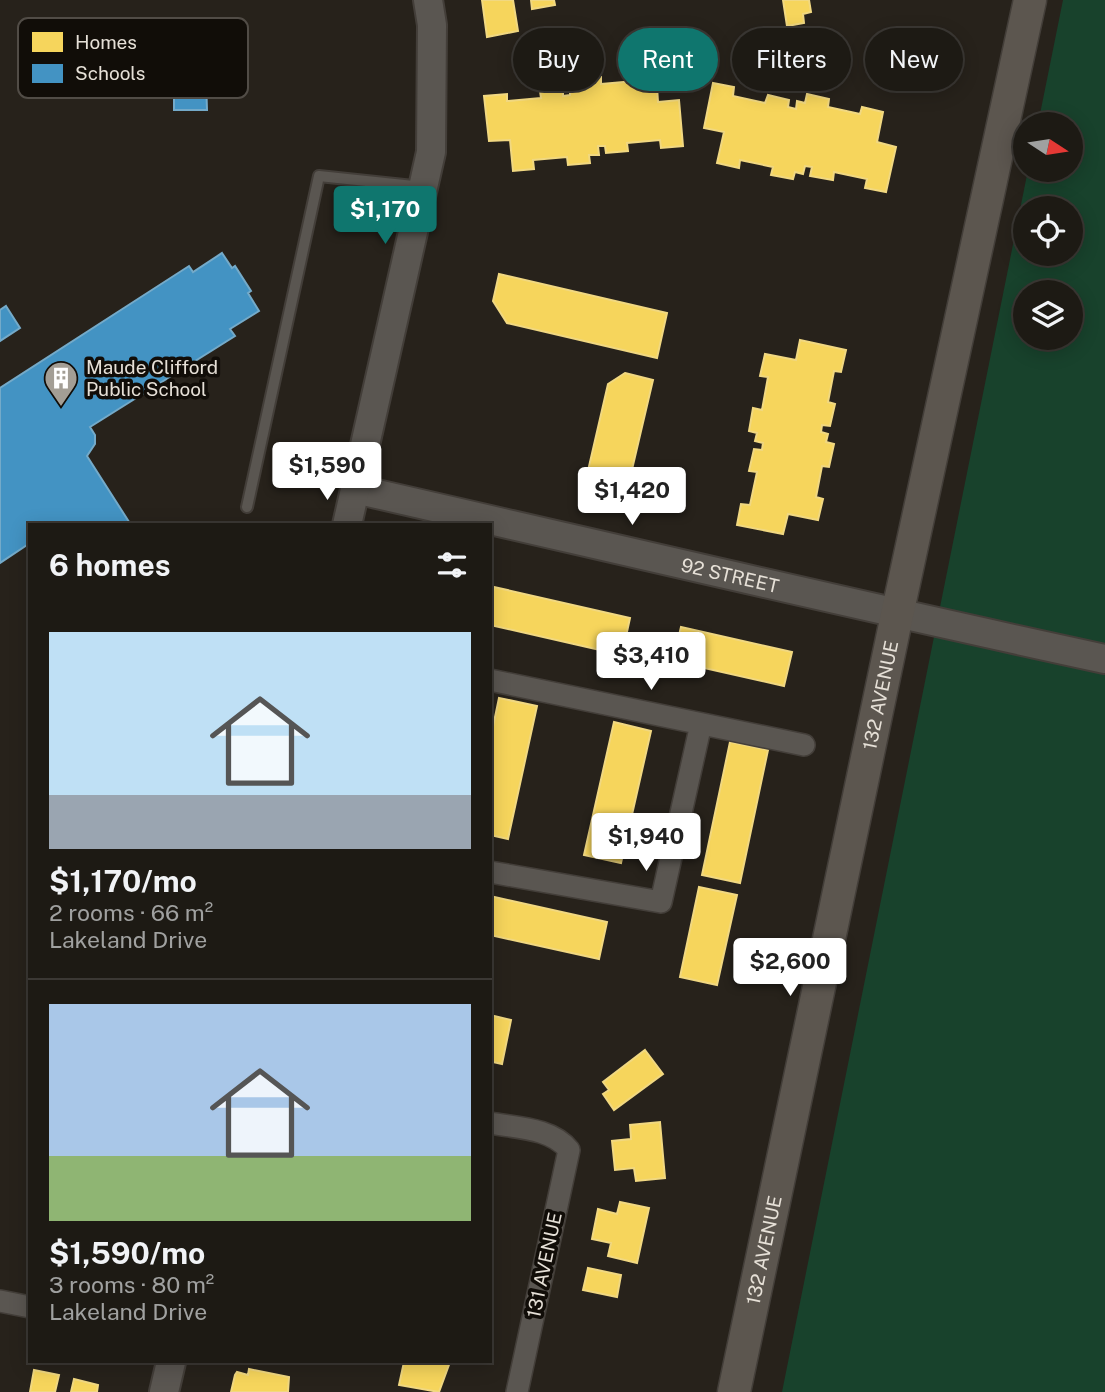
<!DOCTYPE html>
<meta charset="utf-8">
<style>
body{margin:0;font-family:"Public Sans",sans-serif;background:#25231d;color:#f1f3f6;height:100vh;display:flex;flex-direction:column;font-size:26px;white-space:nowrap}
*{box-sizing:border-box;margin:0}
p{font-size:23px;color:#a0a1a0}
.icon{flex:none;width:38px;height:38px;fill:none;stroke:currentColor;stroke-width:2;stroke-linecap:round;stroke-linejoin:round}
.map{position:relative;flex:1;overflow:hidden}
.details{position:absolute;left:28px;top:523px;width:464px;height:840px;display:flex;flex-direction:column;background:#1d1a14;border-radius:0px;box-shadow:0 4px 18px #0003,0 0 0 2px #3b3834}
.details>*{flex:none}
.banner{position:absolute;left:513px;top:28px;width:486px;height:63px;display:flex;gap:14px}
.needle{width:46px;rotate:102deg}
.buttons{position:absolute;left:1013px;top:112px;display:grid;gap:14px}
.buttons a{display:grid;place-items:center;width:70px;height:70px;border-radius:50%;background:#1d1a14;box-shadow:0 4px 18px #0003,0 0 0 2px #3b3834;font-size:35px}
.price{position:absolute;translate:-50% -60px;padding:0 16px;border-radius:7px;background:#fff;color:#222;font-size:23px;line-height:46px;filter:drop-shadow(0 2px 4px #0008)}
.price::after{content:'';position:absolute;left:50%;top:42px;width:21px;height:16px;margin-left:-10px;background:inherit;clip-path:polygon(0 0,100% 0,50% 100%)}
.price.current{background:#0f766e;color:#fff}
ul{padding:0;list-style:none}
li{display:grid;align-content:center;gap:14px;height:371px;padding:0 21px}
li+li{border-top:2px solid #3b3834}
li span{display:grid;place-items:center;height:217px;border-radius:0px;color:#555}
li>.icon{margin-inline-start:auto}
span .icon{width:126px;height:126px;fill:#fffc;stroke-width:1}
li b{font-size:30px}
h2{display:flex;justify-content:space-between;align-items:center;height:84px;padding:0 21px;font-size:30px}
.pill{padding:0 24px;border-radius:32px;background:#1d1a14;box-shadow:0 4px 18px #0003,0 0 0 2px #3b3834;font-size:24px;line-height:63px}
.pill.current{background:#0f766e;color:#fff}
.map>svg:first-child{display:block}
.green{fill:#18422c;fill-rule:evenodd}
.homes{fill:#f6d55c;stroke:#f1d881;stroke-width:2}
.schools{fill:#4393c3;stroke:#74aac9;stroke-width:2}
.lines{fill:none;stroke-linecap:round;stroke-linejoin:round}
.service-casing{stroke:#433e39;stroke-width:14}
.minor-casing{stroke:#433e39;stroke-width:24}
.tertiary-casing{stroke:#433e39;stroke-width:32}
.secondary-casing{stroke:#433e39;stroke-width:35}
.service{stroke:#5a5651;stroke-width:10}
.minor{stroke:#5a5651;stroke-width:21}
.tertiary{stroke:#5a5651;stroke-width:28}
.secondary{stroke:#5c564f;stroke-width:32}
.labels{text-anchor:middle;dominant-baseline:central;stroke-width:7;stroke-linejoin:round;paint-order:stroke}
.poi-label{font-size:19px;fill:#e6e0d7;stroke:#110d08;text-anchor:start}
.street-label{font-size:19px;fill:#e6e0d7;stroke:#110d08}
.key{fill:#110d08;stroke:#514c46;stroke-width:2}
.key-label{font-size:19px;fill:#e6e0d7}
</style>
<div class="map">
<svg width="1105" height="1392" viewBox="0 0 1105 1392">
<rect width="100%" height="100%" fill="#27221b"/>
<path class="green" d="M1063,0h42v1392h-323l246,-1222h43v-46h-33zM1026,208h45v46h-45zM1026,292h45v46h-45z"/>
<path class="homes" d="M482,0h31l5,31 -31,6z
M531,0h23l1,5 -23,4z
M783,0h26l2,12 -8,2 1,9 -17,3z
M656,71l2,31 21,-2 4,46 -22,2 -1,-8 -33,3 1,8 -22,2 -1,-7h-7l1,9h-10l1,8 -22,2 -1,-8 -34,3 1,9 -21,2 -3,-31 -21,1 -5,-45 23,-2v7l34,-3 -1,-7 23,-2v7l7,-1v-8h9l-1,-8 23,-2v7l34,-3 -1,-8z
M713,83l21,4 -1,9 32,7 3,-8 21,5 -1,7 8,2 1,-8 8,2 2,-9 22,5 -1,8 32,7 2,-7 21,5 -6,30 19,5 -10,45 -21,-4 2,-9 -33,-7 -1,8 -23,-4 2,-9 -7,-1 -2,8 -8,-2 -2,7 -22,-4 2,-8 -33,-7 -1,8 -22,-5 7,-31 -20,-4z
M499,274l168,39 -10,45 -150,-35 -14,-22z
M800,340l46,10 -5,22 -7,-1 -6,31 7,2 -5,22 -8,-1 -1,7 7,2 -2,8 8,2 -5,23 -7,-1 -6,31 7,2 -5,21 -30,-6 -5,20 -46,-9 4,-21 9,1 7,-33 -8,-1 5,-22 8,1 1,-7 -8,-2 2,-8 -8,-2 4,-23 9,2 6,-33 -8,-1 5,-22 31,6z
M625,373l28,7 -27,115 -31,-7 -8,-13 21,-91z
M494,587l136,31 -8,37 -132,-30v-19z
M681,627l111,25 -8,34 -111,-25z
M499,698l38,8 -29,133 -18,-4v-94z
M614,722l37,9 -30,132 -37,-8z
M730,742l38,8 -28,133 -38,-8z
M699,887l38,8 -20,90 -37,-8z
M490,896l117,26 -8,37 -109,-24z
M490,1015l21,5 -9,44 -9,-2 -3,13z
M645,1050l18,24 -49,36 -11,-16 6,-4 -6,-8z
M660,1122l5,56 -29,3 -2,-13 -19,2 -3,-29 19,-2 -1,-14z
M620,1202l29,6 -12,55 -29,-7 3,-13 -19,-4 6,-30 19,5z
M588,1268l33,7 -4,22 -34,-7z
M404,1362h46l-11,30 -40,-7z
M249,1369l40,8 -1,15h-57l4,-17 2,-3 11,3z
M34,1370l25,5 -4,17h-25z
M74,1379l24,6 -1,7h-26z"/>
<path class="schools" d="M174,79h32l1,31h-33z
M222,253l10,15 3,-2 16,25 -3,2 11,18 -29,18 5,7 -145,91 5,8v9l-8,12 44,69h-101v18l-30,20v-175l189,-122 4,6z
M6,306l14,22 -20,13v-31z"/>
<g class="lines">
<defs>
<path id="service" d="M247,507l72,-331 104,11"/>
<path id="minor" d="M490,680l314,65
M490,872l171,30 40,-178
M490,1123c27,5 62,5 79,27l-52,242
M0,1301l30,6"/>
<g id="tertiary">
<path id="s1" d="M355,489c250,57 499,116 750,170"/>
<path d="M347,525l84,-373 1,-127 -4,-25"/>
<path d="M164,1392l7,-30"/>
</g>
<g id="secondary">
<path id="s2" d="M734,1392l163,-777 133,-615"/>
</g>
</defs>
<use href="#service" class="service-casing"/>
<use href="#minor" class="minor-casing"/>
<use href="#tertiary" class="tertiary-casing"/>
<use href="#secondary" class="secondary-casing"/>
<use href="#service" class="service"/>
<use href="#minor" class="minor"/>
<use href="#tertiary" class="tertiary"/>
<use href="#secondary" class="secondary"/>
</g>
<defs>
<symbol id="building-pin" viewBox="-11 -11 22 30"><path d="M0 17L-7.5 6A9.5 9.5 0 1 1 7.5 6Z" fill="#a39e95" stroke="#110d08"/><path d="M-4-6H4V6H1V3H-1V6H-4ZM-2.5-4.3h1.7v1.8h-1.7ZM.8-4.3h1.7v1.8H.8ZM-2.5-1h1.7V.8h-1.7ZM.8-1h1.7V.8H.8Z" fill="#fff"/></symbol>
</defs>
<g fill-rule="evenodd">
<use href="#building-pin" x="42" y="359" width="38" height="52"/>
</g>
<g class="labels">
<g class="poi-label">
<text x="86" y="367">Maude Clifford<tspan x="86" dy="22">Public School</tspan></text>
</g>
<g class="street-label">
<text stroke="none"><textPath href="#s1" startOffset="385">92 STREET</textPath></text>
<text stroke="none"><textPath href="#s2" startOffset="712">132 AVENUE</textPath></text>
<text stroke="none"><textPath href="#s2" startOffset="145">132 AVENUE</textPath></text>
<text transform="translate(544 1265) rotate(-78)">131 AVENUE</text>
</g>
</g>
<rect x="18" y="18" width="230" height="80" rx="10" class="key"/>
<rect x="32" y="32" width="31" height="20" fill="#f6d55c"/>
<rect x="32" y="64" width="31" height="19" fill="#4393c3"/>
<g class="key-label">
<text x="75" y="49">Homes</text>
<text x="75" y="80">Schools</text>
</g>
</svg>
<div class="buttons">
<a><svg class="needle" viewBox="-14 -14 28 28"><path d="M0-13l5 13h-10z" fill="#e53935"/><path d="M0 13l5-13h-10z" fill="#a0a1a0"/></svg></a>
<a><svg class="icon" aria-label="locate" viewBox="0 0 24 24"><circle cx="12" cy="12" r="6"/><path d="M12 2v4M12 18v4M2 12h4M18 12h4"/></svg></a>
<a><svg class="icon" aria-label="layers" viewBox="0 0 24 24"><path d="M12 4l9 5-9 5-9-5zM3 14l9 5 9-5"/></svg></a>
</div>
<b class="price current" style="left:385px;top:246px">$1,170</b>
<b class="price" style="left:327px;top:502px">$1,590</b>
<b class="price" style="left:632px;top:527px">$1,420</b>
<b class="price" style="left:651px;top:692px">$3,410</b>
<b class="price" style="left:646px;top:873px">$1,940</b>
<b class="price" style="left:790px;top:998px">$2,600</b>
<div class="banner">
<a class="pill">Buy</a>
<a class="pill current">Rent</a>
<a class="pill">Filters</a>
<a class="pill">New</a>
</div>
<section class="details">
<h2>6 homes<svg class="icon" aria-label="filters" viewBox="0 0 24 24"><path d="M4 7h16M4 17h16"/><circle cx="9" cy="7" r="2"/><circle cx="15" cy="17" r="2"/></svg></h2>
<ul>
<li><span style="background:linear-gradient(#bfe0f5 75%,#9aa5b1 0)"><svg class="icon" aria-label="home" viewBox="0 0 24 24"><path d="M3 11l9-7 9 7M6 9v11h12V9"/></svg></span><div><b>$1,170/mo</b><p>2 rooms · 66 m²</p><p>Lakeland Drive</p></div></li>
<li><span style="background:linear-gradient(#a9c7e8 70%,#8fb573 0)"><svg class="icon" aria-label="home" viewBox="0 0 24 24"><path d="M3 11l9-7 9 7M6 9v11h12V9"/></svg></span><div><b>$1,590/mo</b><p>3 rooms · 80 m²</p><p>Lakeland Drive</p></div></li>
</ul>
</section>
</div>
